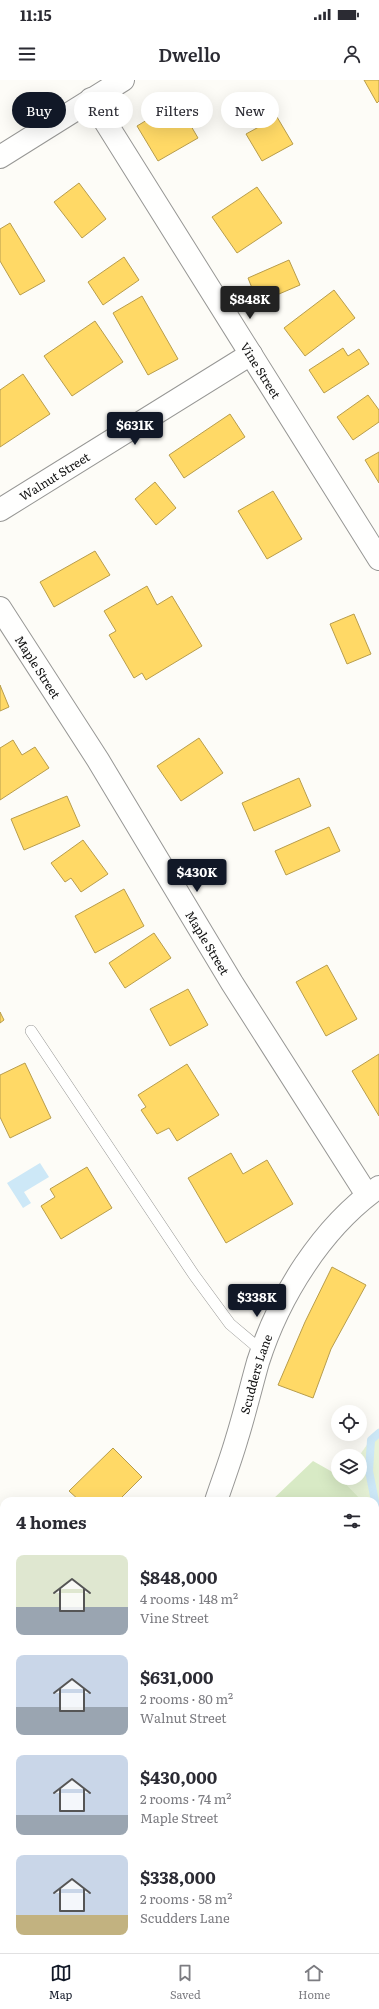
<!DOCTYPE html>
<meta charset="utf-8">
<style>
body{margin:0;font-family:Literata,serif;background:#f7f7f7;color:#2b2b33;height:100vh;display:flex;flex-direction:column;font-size:15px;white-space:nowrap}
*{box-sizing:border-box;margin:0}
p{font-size:13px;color:#7c7c81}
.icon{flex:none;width:22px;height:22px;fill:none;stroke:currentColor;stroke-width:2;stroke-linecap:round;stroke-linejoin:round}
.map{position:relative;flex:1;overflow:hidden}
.drawer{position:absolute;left:0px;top:1417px;width:379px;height:456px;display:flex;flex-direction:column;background:#fff;border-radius:12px 12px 0 0;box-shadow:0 4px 16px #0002}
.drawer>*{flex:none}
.guide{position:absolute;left:12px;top:12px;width:355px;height:36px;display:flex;gap:8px}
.fabs{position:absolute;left:331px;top:1325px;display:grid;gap:8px}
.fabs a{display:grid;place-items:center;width:36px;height:36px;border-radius:50%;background:#fff;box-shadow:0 4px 16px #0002;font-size:20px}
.price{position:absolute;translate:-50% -34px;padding:0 9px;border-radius:4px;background:#111827;color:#fff;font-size:13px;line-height:26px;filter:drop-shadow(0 1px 2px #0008)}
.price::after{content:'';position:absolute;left:50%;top:24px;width:12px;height:9px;margin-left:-6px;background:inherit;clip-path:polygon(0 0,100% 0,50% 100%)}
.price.active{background:#222;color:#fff}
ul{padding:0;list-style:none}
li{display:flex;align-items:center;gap:12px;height:100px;padding:0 16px}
li span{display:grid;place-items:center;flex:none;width:112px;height:80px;border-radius:8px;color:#555}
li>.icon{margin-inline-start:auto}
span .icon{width:48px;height:48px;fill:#fffc;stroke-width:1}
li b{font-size:17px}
h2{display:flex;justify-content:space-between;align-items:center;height:48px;padding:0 16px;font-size:17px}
.tag{padding:0 14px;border-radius:18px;background:#fff;box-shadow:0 4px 16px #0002;font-size:14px;line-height:36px}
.tag.active{background:#111827;color:#fff}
.status{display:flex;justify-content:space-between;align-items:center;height:28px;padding:0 20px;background:#fff;direction:ltr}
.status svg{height:11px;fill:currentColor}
header{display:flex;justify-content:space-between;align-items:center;height:52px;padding:0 16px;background:#fff;font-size:18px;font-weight:600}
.dock{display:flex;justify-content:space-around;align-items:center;height:56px;border-top:1px solid #e1e1e2;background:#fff;font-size:11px;color:#7c7c81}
.dock a{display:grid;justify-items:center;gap:2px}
.dock .active{color:#111827}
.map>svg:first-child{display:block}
.green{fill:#e7f3d7}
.forest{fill:#d8eac5}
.water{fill:#cde8f7}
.homes{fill:#ffd966;stroke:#b89d4c}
.shops{fill:#e06666;stroke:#a24c4c}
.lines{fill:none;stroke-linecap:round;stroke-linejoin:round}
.stream{stroke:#cde8f7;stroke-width:8}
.service-casing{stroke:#979795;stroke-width:12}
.minor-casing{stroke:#979795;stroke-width:24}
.tertiary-casing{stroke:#979795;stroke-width:24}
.secondary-casing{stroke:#8e8d8b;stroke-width:24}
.service{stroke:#fffffe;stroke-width:11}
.minor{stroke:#fffffe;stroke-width:22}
.tertiary{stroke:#fffffe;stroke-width:22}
.secondary{stroke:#f6f4eb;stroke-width:22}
.labels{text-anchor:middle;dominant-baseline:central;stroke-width:4;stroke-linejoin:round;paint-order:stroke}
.street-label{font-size:12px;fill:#111;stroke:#fff}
</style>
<div class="status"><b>11:15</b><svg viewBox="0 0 49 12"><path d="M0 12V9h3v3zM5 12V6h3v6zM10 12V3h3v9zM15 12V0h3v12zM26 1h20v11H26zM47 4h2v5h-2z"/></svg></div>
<header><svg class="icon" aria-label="menu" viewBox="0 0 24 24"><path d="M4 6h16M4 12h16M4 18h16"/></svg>Dwello<svg class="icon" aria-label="person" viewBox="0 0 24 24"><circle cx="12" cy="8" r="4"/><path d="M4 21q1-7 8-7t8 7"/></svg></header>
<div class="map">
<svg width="379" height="1873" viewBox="0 0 379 1873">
<rect width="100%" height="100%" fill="#fdfcf7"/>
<path class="green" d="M379,1348v229l-4,-1v-155h-47l16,-23h16l-1,-22z"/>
<path class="forest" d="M313,1381l23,13 26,27h-91z
M375,1435l4,3v103l-4,-5z
M4,1662v123l-4,4v-123z"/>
<path class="water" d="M40,1083l9,14 -25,15 7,11 -8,5 -16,-25z
M375,1743l4,5v70l-4,-2z"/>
<path class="homes" d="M364,0h15v21l-2,2z
M177,22l21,36 -40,23 -21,-35z
M277,37l16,27 -31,17 -16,-27z
M79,103l27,36 -24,19 -28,-36z
M257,107l25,36 -45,30 -25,-36z
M10,143l35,58 -25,14 -20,-34v-32z
M124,177l15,23 -36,25 -15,-23z
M289,180l11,25 -42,18 -10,-25z
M334,210l21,28 -50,38 -21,-28z
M142,216l36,63 -30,16 -35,-62z
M95,241l28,41 -51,34 -28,-40z
M343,268l5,8 11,-7 10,15 -45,29 -15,-23z
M23,294l27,40 -50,33v-57z
M368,315l11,15v12l-26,18 -16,-23z
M230,334l15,23 -61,41 -15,-23z
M379,372v31l-14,-23z
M155,402l21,26 -20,17 -21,-26z
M273,411l29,48 -35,20 -29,-48z
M95,471l15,24 -56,32 -14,-25z
M147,506l10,19 15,-9 30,50 -56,34 -4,-7 -8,5 -25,-43 7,-4 -12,-20z
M354,534l17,40 -24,10 -17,-40z
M0,605l9,22 -9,4z
M199,658l24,35 -42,28 -24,-35z
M13,660l9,15 13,-8 14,21 -49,32v-52z
M299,698l12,28 -57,25 -12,-28z
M67,716l13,30 -56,24 -13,-31z
M329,747l11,24 -54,24 -11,-24z
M83,760l25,34 -27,18 -10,-14 -6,4 -14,-19z
M124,809l20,37 -49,27 -20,-37z
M154,853l17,25 -46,30 -16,-25z
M327,885l30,54 -31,17 -30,-54z
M188,909l20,36 -38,21 -20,-37z
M0,932l4,8 -4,3z
M379,974v62l-27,-45z
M25,983l26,55 -41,20 -10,-21v-42z
M187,984l32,51 -42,26 -8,-13 -12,6 -16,-24 5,-3 -8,-12z
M231,1073l12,21 24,-14 26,44 -67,39 -38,-65z
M87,1087l25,41 -51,31 -20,-33 14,-9 -5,-8z
M332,1187l34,18 -35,64 -18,49 -35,-13 27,-63z
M113,1368l29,29 -24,24h-38l-11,-10z
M4,1535v61l-4,-6v-52z"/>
<path class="shops" d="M113,1869h21l-1,4h-20z"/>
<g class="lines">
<path class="stream" d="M375,1421l-6,-30 2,-31 8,-7
M375,1423l4,22"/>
<defs>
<path id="service" d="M31,951l163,244 36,49 32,27
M0,1808l4,5"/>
<g id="minor">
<path id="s1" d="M91,19l288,460"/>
<path id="s2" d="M0,430l251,-156"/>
<path id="s3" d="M0,528l98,152 134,223 135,212"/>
</g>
<g id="tertiary">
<path d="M0,77l123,-77"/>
<path id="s4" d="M216,1421c7,-21 15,-42 21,-63 8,-26 14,-51 21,-76 21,-66 64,-135 121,-175"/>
</g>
<path id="secondary" d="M375,1633l4,4
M0,1789l4,-4"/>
</defs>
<use href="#service" class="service-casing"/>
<use href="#minor" class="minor-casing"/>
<use href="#tertiary" class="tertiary-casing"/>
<use href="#secondary" class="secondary-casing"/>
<use href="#service" class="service"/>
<use href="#minor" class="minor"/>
<use href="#tertiary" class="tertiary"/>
<use href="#secondary" class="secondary"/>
</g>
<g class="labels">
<g class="street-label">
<text stroke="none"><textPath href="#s1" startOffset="320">Vine Street</textPath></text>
<text stroke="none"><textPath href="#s2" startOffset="64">Walnut Street</textPath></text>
<text stroke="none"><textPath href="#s3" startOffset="70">Maple Street</textPath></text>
<text stroke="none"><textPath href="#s3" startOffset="394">Maple Street</textPath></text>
<text stroke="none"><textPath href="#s4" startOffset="133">Scudders Lane</textPath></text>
</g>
</g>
</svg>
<div class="fabs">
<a><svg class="icon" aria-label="locate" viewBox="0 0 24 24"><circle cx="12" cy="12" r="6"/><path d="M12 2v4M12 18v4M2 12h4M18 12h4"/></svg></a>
<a><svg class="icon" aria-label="layers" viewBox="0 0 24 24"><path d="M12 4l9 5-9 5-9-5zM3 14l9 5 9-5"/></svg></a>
</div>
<b class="price active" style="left:250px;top:240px">$848K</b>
<b class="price" style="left:135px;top:366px">$631K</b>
<b class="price" style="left:197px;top:813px">$430K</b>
<b class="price" style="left:257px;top:1238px">$338K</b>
<div class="guide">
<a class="tag active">Buy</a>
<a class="tag">Rent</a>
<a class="tag">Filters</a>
<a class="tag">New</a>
</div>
<section class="drawer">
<h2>4 homes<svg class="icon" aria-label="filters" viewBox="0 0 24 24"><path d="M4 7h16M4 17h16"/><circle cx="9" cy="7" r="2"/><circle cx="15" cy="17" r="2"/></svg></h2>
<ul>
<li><span style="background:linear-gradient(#dfe7d0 65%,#9aa5b1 0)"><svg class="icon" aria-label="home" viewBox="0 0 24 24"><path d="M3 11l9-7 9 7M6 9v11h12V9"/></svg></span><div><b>$848,000</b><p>4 rooms · 148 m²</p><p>Vine Street</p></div></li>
<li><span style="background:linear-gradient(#c9d6e8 65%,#9aa5b1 0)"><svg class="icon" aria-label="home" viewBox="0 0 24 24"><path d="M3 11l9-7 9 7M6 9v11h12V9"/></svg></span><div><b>$631,000</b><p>2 rooms · 80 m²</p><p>Walnut Street</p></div></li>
<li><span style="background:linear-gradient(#c9d6e8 75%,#9aa5b1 0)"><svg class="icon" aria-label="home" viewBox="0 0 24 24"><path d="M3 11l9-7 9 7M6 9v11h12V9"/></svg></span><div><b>$430,000</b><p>2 rooms · 74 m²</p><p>Maple Street</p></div></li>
<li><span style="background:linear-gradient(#c9d6e8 75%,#c2b280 0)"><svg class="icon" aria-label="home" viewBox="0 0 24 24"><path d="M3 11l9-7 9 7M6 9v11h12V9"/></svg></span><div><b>$338,000</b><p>2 rooms · 58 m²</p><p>Scudders Lane</p></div></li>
</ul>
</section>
</div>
<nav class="dock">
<a class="active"><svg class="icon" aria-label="map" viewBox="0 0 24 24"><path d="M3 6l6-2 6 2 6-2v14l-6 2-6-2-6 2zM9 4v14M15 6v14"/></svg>Map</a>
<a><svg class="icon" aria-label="saved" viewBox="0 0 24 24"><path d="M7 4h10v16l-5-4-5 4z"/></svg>Saved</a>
<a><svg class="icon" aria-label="home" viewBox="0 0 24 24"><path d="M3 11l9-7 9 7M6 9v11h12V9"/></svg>Home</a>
</nav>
